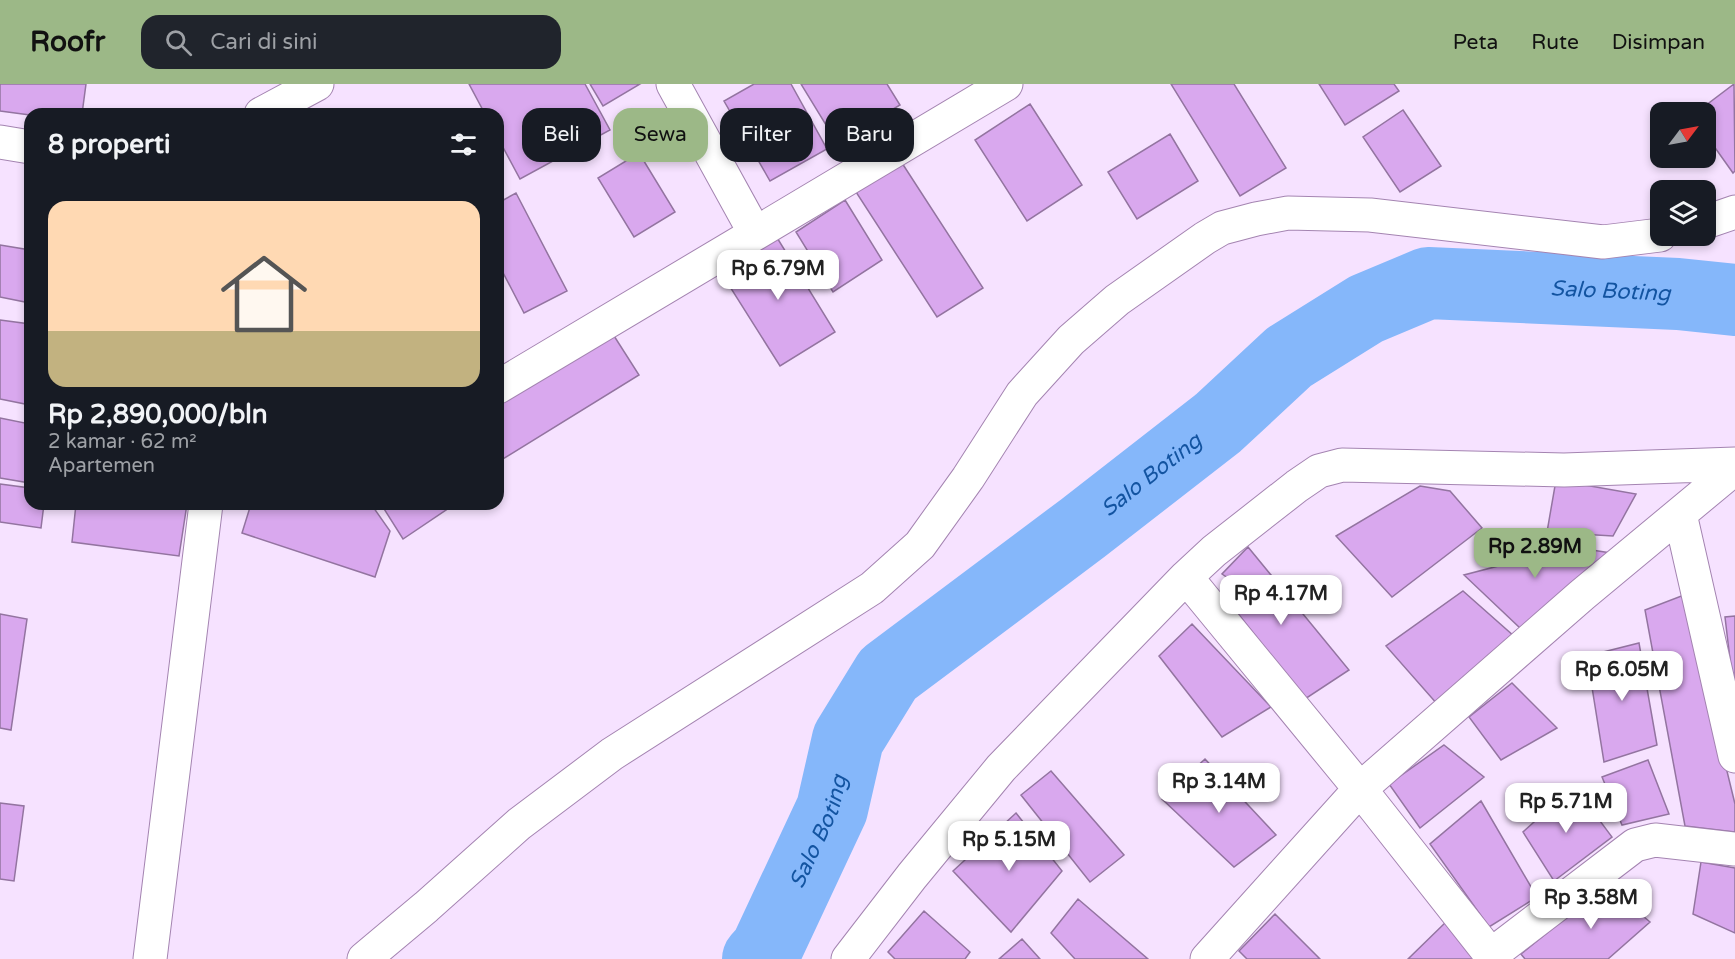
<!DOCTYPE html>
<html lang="id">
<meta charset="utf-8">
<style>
body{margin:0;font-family:"Varela Round",sans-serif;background:#20242c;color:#f1f3f6;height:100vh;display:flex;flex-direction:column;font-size:22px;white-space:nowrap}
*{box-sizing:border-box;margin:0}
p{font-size:20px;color:#9ea1a6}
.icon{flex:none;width:33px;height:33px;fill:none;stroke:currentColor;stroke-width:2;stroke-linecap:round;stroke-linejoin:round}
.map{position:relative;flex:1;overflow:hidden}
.drawer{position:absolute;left:24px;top:24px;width:480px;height:402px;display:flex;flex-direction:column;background:#171b24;border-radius:18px;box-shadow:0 3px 9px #0003}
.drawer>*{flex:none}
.guide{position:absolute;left:522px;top:24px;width:570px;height:54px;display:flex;gap:12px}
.needle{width:39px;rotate:58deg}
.controls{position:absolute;left:1650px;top:18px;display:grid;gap:12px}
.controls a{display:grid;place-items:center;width:66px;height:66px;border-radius:12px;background:#171b24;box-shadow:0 3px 9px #0003;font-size:30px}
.price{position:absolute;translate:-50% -51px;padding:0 14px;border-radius:12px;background:#fff;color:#222;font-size:20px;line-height:39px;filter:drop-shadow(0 2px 3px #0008)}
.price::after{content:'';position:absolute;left:50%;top:36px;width:18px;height:14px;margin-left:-9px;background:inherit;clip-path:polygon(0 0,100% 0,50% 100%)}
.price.on{background:#9cb887;color:#111}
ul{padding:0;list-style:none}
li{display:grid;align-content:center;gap:12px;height:318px;padding:0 24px}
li+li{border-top:2px solid #363941}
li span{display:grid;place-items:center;height:186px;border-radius:18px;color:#555}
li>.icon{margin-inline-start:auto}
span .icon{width:108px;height:108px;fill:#fffc;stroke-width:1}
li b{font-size:26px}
h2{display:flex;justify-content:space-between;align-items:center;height:72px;padding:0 24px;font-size:26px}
.tag{padding:0 21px;border-radius:18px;background:#171b24;box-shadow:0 3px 9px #0003;font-size:21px;line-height:54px}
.tag.on{background:#9cb887;color:#111}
header{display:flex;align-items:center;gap:36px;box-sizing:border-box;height:84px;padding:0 30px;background:#9cb887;color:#111}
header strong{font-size:28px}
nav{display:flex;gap:33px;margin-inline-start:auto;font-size:21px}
.search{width:420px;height:54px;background:#20242c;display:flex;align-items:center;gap:15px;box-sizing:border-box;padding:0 21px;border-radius:18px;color:#9ea1a6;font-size:22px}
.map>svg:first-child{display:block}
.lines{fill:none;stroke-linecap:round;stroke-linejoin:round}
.river{stroke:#85b7fa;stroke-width:72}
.building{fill:#d9a8ee;stroke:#9374a0;stroke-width:1.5}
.minor-casing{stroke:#a484b1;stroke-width:35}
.tertiary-casing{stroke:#a484b1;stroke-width:35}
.minor{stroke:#fff;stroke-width:33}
.tertiary{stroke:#fff;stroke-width:33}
.labels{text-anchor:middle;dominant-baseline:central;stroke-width:6;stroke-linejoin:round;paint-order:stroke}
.water-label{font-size:22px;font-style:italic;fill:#1354a1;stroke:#fbf4fe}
</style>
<header>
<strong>Roofr</strong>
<div class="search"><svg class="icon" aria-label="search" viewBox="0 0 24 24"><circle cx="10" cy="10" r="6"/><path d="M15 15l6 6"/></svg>Cari di sini</div>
<nav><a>Peta</a><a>Rute</a><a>Disimpan</a></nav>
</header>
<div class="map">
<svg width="1735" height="875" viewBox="0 0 1735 875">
<rect width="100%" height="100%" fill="#f6e2ff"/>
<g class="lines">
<path class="river" id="s1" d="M758,875l8,-9 66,-141 16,-70 40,-65 195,-146 135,-105 71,-66 77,-48 62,-26 250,11 57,6"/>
</g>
<path class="building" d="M0,0h86l-4,30 -52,1 -30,-4z
M469,0h116l25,46 -90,49 -22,-41v-24h-13z
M590,0h50l-37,22z
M754,0h37l36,65 -57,32 -46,-80z
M801,0h86l13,21 -63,38z
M1171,0h63l52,84 -46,28z
M1319,0h75l5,7 -54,34z
M1734,0l1,87 -2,2 -27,-38v-23h-9z
M1030,20l52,81 -55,36 -52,-81z
M1403,26l38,56 -41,26 -37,-55z
M1170,50l28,47 -61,38 -29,-47z
M639,69l36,59 -41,25 -36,-59z
M902,79l81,125 -46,29 -81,-125z
M516,109l51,98 -43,22 -26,-50v-60z
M845,116l37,60 -49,32 -37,-60z
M776,152l59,96 -55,34 -60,-95z
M0,161l30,5v53l-30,-6z
M0,236l30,4v81l-30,-6z
M609,244l30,47 -141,87v-65z
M0,334l30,6v59l-30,-5z
M1556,396l80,14 -23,42 -66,-4z
M0,400l30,4v16h14l-3,24 -41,-6z
M1420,402l30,5 32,37 -90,69 -56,-61z
M76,420h111l-8,52 -107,-14z
M251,420h120l19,27 -15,46 -133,-44z
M381,420h74l-52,35z
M1547,459l64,10 -91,75 -56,-53 42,-11z
M1248,463l101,123 -44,29 -84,-107 14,-9 -13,-9z
M1463,507l52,46 -77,68 -52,-59z
M1684,511l51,209v28l-50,-6 -40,-216z
M0,530l27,5 -16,111 -11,-2z
M1735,532v86l-10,-85z
M1192,540l79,83 -49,30 -63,-81z
M1639,559l18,102 -53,17 -17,-106z
M1512,599l45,45 -56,32 -32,-43z
M1444,661l40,32 -64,51 -31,-44z
M1205,675l71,76 -42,32 -72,-68z
M1648,676l21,54 -47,11 -20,-48z
M1051,687l73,84 -34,27 -69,-87z
M1574,702l38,51 -58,44 -31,-49z
M1481,717l56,96 -48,30 -59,-83z
M0,719l24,3 -10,75 -14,-2z
M1016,729l46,58 -51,61 -58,-61z
M1701,778l34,6v65l-42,-19z
M1606,801l44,37 -42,37h-83l-4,-5z
M1078,815l70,60h-73l-24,-26z
M924,827l46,41 -5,7h-70l-7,-7z
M1275,830l45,45h-73l-8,-8z
M1449,835l33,40h-74z
M1022,855l18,20h-41z"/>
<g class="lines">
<defs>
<path id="minor" d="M673,0l82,149
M1706,138l29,-10
M498,303l508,-303
M1680,430l55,242
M1186,493l174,212 134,170
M1491,871l144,-110 20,-5 80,9
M150,875l56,-455
M364,875l62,-52 93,-83 93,-70 260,-166 48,-43 48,-67 54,-84 49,-54 46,-40 88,-62 17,-10 34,-9 32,-6 82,2 233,27 57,-7
M848,875l64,-83 89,-108 185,-191 28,-26 83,-65 22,-15 23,-6 222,5 171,-6
M1207,875l153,-170 222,-194 153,-127"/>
<path id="tertiary" d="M261,30l56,-30
M0,58l30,5"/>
</defs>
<use href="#minor" class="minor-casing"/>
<use href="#tertiary" class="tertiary-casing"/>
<use href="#minor" class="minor"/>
<use href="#tertiary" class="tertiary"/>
</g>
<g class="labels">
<g class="water-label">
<text stroke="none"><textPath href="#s1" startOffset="1168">Salo Boting</textPath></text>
<text stroke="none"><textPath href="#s1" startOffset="646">Salo Boting</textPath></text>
<text stroke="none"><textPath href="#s1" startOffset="142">Salo Boting</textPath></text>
</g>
</g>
</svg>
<div class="controls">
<a><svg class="needle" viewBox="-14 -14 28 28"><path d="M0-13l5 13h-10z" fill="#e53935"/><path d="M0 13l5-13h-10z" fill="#9ea1a6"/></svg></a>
<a><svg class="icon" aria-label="layers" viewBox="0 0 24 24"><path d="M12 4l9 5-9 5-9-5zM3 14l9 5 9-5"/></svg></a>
</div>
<b class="price" style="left:778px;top:217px">Rp 6.79M</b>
<b class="price on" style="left:1535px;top:495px">Rp 2.89M</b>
<b class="price" style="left:1281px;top:542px">Rp 4.17M</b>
<b class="price" style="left:1622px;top:618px">Rp 6.05M</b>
<b class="price" style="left:1219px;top:730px">Rp 3.14M</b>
<b class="price" style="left:1566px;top:750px">Rp 5.71M</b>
<b class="price" style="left:1009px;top:788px">Rp 5.15M</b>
<b class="price" style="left:1591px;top:846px">Rp 3.58M</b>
<div class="guide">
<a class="tag">Beli</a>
<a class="tag on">Sewa</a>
<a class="tag">Filter</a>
<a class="tag">Baru</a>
</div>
<section class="drawer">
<h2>8 properti<svg class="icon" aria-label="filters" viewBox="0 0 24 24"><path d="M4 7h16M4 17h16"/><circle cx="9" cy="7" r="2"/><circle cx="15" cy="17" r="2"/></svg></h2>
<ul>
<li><span style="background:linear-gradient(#ffd9b3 70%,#c2b280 0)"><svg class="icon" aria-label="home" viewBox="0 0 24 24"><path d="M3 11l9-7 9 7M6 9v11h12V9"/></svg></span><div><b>Rp 2,890,000/bln</b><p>2 kamar · 62 m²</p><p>Apartemen</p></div></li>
</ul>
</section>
</div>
